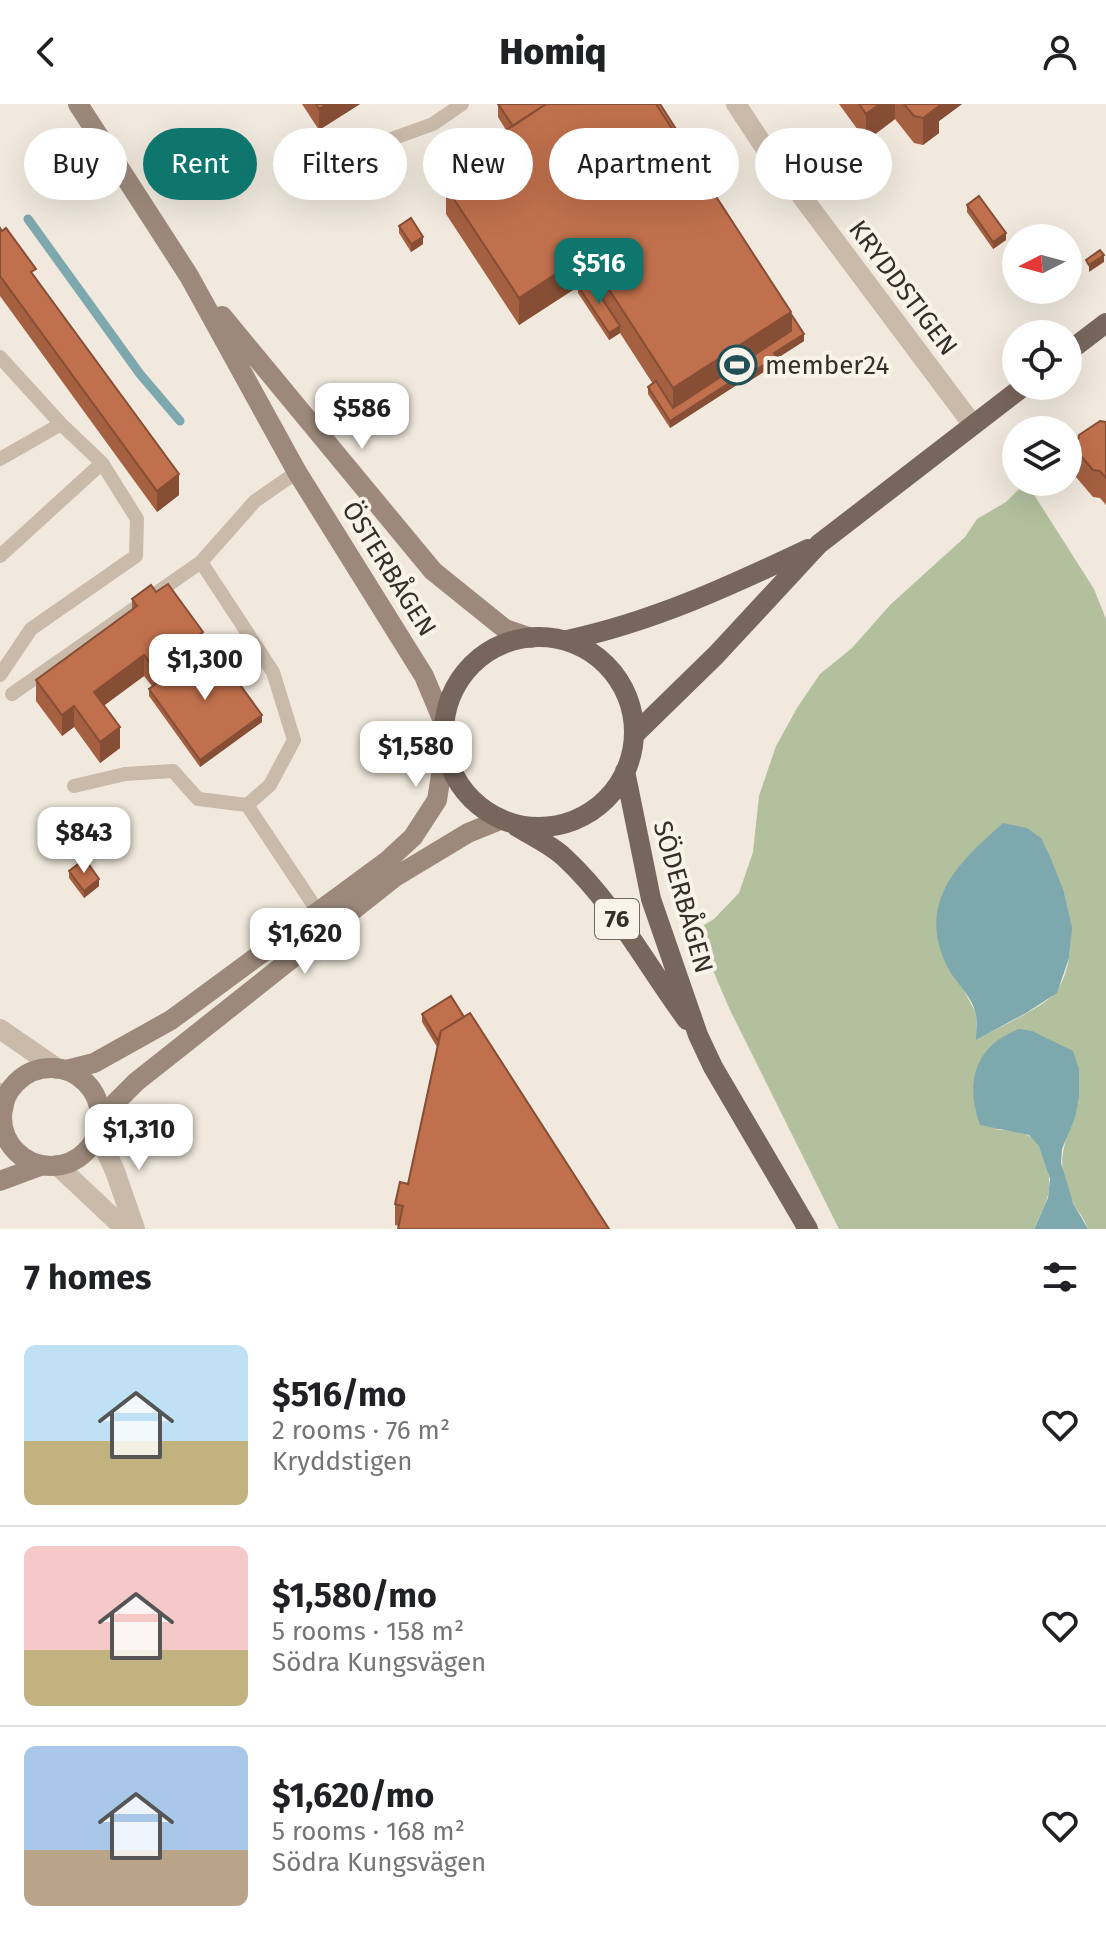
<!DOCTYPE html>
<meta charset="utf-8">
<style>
body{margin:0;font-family:"Fira Sans",sans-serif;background:#f2f2f2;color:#202124;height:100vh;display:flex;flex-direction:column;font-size:30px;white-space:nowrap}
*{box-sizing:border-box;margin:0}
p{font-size:26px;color:#757577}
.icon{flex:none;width:44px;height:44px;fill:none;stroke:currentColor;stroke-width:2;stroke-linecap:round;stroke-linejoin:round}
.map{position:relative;height:1125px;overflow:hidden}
.side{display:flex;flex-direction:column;background:#fff;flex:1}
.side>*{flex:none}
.banner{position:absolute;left:24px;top:24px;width:1058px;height:72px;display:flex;gap:16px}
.needle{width:52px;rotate:264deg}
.fabs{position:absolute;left:1002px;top:120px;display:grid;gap:16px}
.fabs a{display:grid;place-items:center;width:80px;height:80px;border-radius:50%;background:#fff;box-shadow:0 8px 32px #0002;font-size:40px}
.price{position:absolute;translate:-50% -68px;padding:0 18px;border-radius:16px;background:#fff;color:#222;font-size:26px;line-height:52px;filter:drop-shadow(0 2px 4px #0008)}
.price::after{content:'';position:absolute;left:50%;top:48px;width:24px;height:18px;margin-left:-12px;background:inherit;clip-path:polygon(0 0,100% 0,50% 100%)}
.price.on{background:#0f766e;color:#fff}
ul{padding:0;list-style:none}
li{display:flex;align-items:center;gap:24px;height:200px;padding:0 24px}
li+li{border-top:2px solid #e0e0e0}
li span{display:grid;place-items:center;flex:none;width:224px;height:160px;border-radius:12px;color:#555}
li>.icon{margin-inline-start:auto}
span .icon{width:96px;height:96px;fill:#fffc;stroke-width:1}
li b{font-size:34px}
h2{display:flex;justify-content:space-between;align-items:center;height:96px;padding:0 24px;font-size:34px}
.pill{padding:0 28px;border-radius:36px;background:#fff;box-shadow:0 8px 32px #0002;font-size:28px;line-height:72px}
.pill.on{background:#0f766e;color:#fff}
header{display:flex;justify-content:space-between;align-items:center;height:104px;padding:0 24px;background:#fff;font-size:36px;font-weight:800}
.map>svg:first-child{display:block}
.green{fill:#b2c09d;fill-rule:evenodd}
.water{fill:#7da8ad}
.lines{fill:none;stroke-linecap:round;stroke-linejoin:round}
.stream{stroke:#7da8ad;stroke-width:9}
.lane{stroke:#c9baa9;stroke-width:14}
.street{stroke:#c9baa9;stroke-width:20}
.secondary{stroke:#9c897b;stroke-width:20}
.primary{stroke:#77665b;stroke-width:20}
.wall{fill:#a56041}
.shaded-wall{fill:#864e35}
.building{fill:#c0704c;stroke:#864e35;stroke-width:2}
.labels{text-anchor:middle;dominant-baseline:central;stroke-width:8;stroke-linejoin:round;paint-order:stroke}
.shield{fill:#f9f3e9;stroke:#706963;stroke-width:2}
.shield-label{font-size:24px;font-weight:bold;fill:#362e29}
.street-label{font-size:26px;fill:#362e29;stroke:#f9f3e9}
.poi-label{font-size:26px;fill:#362e29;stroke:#f9f3e9;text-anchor:start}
</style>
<header><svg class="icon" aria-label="back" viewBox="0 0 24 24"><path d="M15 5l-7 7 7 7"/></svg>Homiq<svg class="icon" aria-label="person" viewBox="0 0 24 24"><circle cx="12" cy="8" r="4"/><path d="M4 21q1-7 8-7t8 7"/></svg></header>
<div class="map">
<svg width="1106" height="1125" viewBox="0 0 1106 1125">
<rect width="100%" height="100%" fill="#f1e9dd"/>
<path class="green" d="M1026,378l68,107 12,30v610h-18c-3,-9 -8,-15 -13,-23 -18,-32 -16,-56 0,-88l-80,12c11,0 23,0 32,5 20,10 26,45 20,64 -3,10 -10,20 -13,30h-195l-110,-221 -33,-78 18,-11 25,-26 14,-41 6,-56 17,-50 21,-38 23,-34 32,-26 38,-43 75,-68 12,-18 29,-17zM1064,788c7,32 12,69 -7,99 -9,14 -63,39 -81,49v-27l-13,-24 -15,-21z"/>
<path class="water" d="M1003,719l24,5 14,10 10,21 13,33 8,36 -3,30 -12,35 -31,20 -50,27c0,-8 1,-17 0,-25 -3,-19 -21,-32 -29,-49 -31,-64 11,-103 56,-143z
M1019,925l13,2 41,20 6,18v28l-4,21 -13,31 -1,14 12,40 15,26h-54l14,-31 2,-19 -11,-33 -10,-11 -49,-10c-15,-42 -6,-79 39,-96z"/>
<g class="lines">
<path class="stream" d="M28,115l112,155 40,47"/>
<path class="lane" d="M361,46l72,-26 29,-20
M0,253l61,67 41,39 35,56 -1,37 -105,73 -31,46
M0,355l61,-35
M0,452l102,-93
M12,590l189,-132 54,-61 42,-29
M74,682l51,-12 48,-3 25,28 49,6 23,-20 24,-45 -21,-68 -72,-110
M247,701l72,108"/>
<path class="street" d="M736,0l25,38 212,283
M0,925l58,40
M0,989l4,14
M97,1028l18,39 20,58
M57,1061l68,64"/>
<path class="secondary" d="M78,0l111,172 108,196 127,204 21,50
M222,212l211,255 72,58 26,9
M2 1013a49 49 0 1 1 98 0a49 49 0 1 1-98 0Z
M66,966l28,-7 77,-43 216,-159 26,-24 24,-37 8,-50
M100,1014l36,-36 259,-205 73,-44 32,-13
M0,1077l43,-16"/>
<path class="primary" d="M1068,248l38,-29
M444 628a95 95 0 1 1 190 0a95 95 0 1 1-190 0Z
M567,536c85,-18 163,-54 241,-91
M634,631l82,-80 103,-111 205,-158
M625,667l26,128 47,136 15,32 95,162
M517,723c15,9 34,18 47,30 50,46 83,109 123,163"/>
</g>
<path class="wall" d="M302,0h58l-41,26z
M498,0h162l44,74 87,136 13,27 -28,18v5l-28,18 -2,-3 -76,49 -22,-34v-7l5,-3 -33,-51 -11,7 -31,-47v-6l-59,38 -73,-111v-27l60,-39v-18l-8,-13z
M839,0h123l-23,17v12l-16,12 -9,-2 -19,-24 -29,22z
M967,101l39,35 -13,9 -26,-37z
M399,122l24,18 -12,8 -12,-19z
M0,124l36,50 143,217 -22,17 -157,-216z
M1106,318v83l-6,-7 -7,-1 -17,-20v-27z
M132,495l71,50 59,73 -62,45 -51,-71v-7l3,-3 -8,-10 -40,29 16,43 -20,15 -26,-36 -12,9 -26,-35v-21l96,-70z
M69,767l30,15 -15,12 -15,-20z
M451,892l-52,230 -4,-1v-21l13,-20 29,-137 -15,-25v-8z"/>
<path class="shaded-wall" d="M327,0h33l-41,26v-21z
M880,0h15v15l-29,22v-27z
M939,0h23l-23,17v12l-16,12v-27z
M1006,129v7l-13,9v-7z
M423,133v7l-12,8v-8z
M586,150v27l-67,44v-27z
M1104,151v7l-15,10v-7z
M791,208v27l-118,76v-27z
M620,222v7l-11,7v-7z
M804,230v7l-28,18v5l-28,18v-7l26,-22z
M746,268v7l-76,49v-7z
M179,370v21l-22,17v-21z
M203,528v21l-49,36v-21z
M144,551v21l-50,37v-21z
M74,602v21l-12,9v-21z
M262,611v7l-62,45v-7z
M120,623v21l-20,15v-21z
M99,775v7l-15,12v-7z"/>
<path class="building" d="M316,0h11l-8,5z
M498,0h48l-33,22z
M546,0h110l135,208 -118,76 -87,-134 -67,44 -73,-111 68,-44 -8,-13z
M656,0h4l44,69 -2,1z
M859,0h21l-14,10z
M904,0h35v2l-16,12 -9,-2z
M979,92l27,37 -13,9 -26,-37z
M411,114l12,19 -12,7 -12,-18z
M0,124l2,3 4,-3 30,41 -5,3 148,202 -22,17 -157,-215z
M1100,146l4,5 -15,10 -3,-5z
M589,175l31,47 -11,7 -31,-47z
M791,210l13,20 -30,19 2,4 -28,18 -2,-3 -76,49 -22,-34 8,-6 17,27 118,-77z
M1100,317l6,1v56l-6,-7 -7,-1 -17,-20 3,-15z
M168,480l35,48 -49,36 -10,-13 -50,37 26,35 -20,15 -26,-36 -12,9 -26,-35 101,-74 -5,-7 19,-14 5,7z
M210,540l52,71 -62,45 -51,-71z
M85,755l14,20 -15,12 -15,-20z
M451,892l13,21 -23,14 -3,10 -16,-27z
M470,909l139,216h-211l5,-23 -8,-2 5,-22 8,2 33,-153z"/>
<defs>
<symbol id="stadium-ring" viewBox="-11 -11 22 22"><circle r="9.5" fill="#f9f3e9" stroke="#204f56" stroke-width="1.5"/><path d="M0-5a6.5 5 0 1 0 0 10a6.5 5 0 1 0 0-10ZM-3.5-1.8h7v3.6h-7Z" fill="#204f56"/></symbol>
</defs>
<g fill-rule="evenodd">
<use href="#stadium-ring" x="715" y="239" width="44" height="44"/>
</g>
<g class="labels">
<rect class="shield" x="595" y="795" width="44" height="40" rx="6"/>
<g class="shield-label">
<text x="617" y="815">76</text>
</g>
<g class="street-label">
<text transform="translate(903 184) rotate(53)">KRYDDSTIGEN</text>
<text transform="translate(389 465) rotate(58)">ÖSTERBÅGEN</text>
<text transform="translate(683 793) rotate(74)">SÖDERBÅGEN</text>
</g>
<g class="poi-label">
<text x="765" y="261">member24</text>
</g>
</g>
</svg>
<div class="fabs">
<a><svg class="needle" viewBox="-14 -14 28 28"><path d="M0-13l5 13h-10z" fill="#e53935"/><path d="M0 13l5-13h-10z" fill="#757577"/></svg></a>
<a><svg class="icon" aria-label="locate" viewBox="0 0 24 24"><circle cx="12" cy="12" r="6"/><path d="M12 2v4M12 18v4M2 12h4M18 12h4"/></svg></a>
<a><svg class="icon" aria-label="layers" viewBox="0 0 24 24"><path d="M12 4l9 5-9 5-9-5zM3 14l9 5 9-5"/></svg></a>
</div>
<b class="price on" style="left:599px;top:202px">$516</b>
<b class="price" style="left:362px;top:347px">$586</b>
<b class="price" style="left:205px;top:598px">$1,300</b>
<b class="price" style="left:416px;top:685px">$1,580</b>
<b class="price" style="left:84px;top:771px">$843</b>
<b class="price" style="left:305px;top:872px">$1,620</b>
<b class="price" style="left:139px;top:1068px">$1,310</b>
<div class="banner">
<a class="pill">Buy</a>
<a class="pill on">Rent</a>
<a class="pill">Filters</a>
<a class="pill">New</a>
<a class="pill">Apartment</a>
<a class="pill">House</a>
</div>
</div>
<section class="side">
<h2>7 homes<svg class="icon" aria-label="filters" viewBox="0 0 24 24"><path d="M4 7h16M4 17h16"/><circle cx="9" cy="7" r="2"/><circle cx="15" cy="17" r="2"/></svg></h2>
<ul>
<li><span style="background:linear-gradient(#bfe0f5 60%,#c2b280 0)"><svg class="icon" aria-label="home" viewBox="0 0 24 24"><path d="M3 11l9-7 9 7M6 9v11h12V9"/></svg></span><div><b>$516/mo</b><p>2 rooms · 76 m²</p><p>Kryddstigen</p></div><svg class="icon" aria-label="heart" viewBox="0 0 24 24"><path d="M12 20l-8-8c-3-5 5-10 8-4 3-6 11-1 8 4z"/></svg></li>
<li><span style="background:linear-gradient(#f6c9c9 65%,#c2b280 0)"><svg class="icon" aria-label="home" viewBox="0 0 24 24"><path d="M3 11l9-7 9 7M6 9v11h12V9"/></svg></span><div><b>$1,580/mo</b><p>5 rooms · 158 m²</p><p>Södra Kungsvägen</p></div><svg class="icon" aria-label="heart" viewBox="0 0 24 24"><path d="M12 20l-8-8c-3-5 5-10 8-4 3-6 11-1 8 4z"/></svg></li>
<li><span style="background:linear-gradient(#a9c7e8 65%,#b9a48a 0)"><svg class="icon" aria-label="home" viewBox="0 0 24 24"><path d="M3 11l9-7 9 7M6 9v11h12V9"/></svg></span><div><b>$1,620/mo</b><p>5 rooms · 168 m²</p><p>Södra Kungsvägen</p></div><svg class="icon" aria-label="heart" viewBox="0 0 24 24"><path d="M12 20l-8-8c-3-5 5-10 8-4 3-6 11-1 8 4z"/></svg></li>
</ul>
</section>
